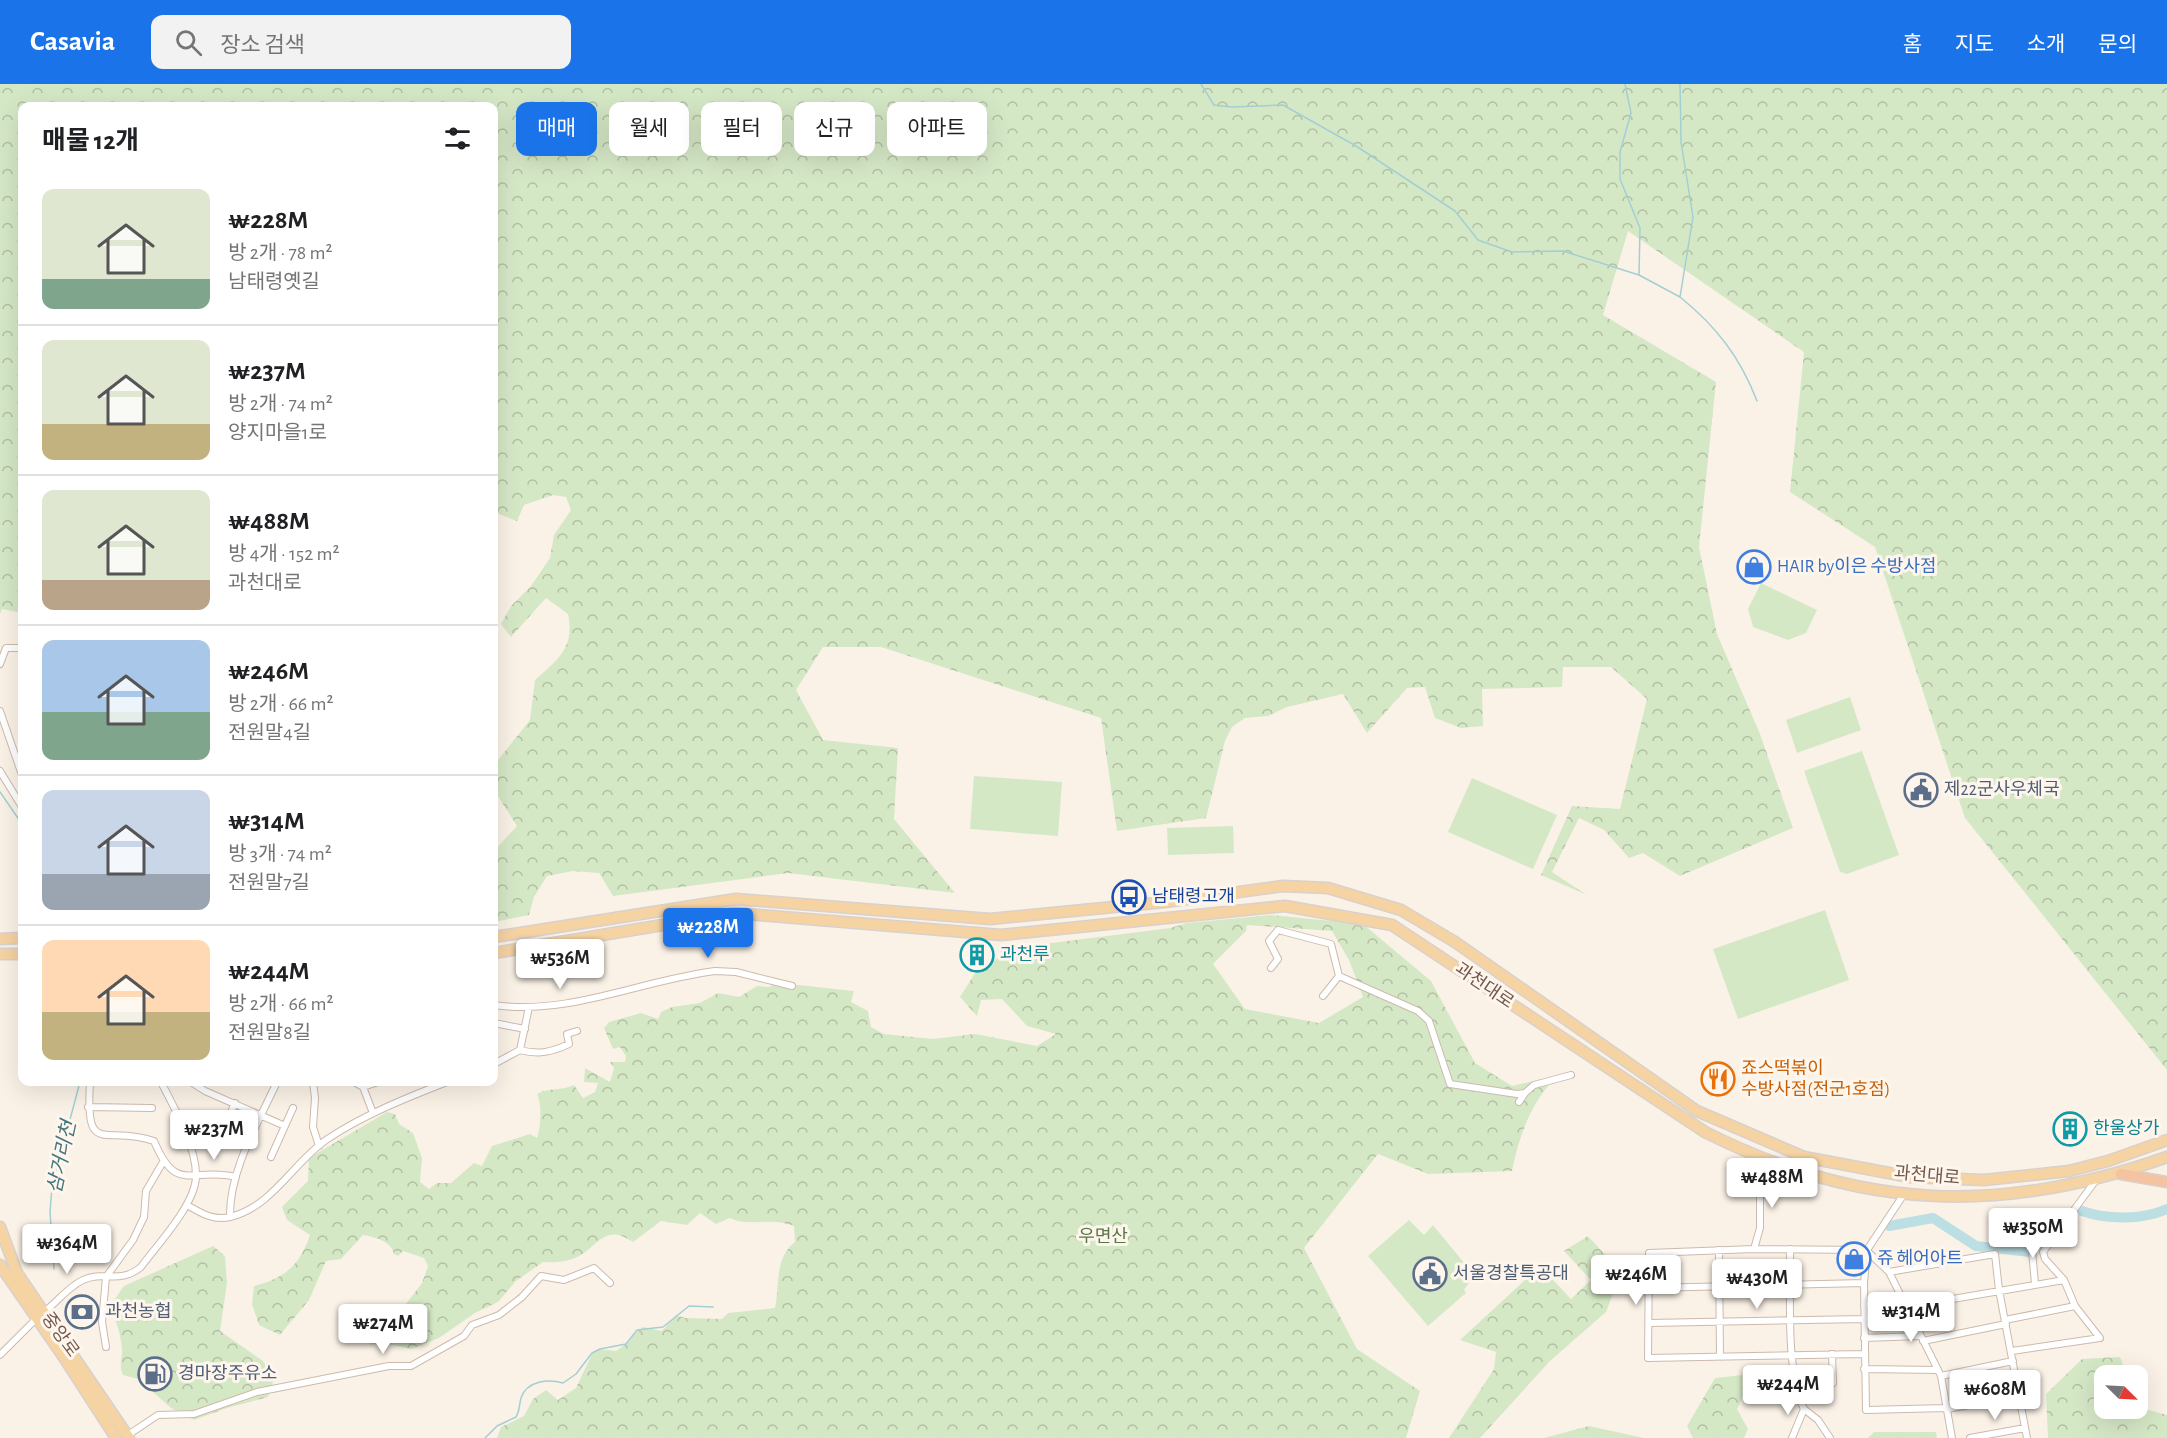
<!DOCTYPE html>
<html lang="ko">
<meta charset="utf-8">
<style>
body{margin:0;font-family:"Alegreya Sans","Noto Sans KR",sans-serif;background:#f2f2f2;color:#202124;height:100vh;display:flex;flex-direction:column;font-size:22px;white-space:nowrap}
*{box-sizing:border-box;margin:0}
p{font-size:20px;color:#757577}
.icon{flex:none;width:33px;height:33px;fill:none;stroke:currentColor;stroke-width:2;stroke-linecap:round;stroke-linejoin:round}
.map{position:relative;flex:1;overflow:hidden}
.panel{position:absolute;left:18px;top:18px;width:480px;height:984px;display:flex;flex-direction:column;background:#fff;border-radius:12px;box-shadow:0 6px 24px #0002}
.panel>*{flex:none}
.banner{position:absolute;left:516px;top:18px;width:570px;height:54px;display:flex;gap:12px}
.needle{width:39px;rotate:114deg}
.controls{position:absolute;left:2094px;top:1281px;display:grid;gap:12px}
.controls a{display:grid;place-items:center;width:54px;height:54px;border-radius:12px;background:#fff;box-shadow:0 6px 24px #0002;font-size:30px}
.price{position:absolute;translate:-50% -51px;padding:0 14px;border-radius:6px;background:#fff;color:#222;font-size:20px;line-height:39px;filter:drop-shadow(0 2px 3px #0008)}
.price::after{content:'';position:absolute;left:50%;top:36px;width:18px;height:14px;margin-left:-9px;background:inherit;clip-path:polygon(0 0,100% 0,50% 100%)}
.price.on{background:#1a73e8;color:#fff}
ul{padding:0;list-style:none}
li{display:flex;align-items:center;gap:18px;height:150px;padding:0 24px}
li+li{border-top:2px solid #e0e0e0}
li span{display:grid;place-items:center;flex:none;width:168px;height:120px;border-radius:12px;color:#555}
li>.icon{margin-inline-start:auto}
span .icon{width:72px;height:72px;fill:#fffc;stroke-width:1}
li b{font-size:26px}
h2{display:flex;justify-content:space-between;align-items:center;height:72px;padding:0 24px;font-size:26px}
.tag{padding:0 21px;border-radius:12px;background:#fff;box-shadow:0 6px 24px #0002;font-size:21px;line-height:54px}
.tag.on{background:#1a73e8;color:#fff}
header{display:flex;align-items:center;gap:36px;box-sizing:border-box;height:84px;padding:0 30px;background:#1a73e8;color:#fff}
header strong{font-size:28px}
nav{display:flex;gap:33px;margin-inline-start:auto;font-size:21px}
.search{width:420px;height:54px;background:#f2f2f2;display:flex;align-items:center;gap:15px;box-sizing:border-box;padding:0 21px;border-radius:12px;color:#757577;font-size:22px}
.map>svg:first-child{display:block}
.green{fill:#d5e8c6}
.forest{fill:url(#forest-crowns);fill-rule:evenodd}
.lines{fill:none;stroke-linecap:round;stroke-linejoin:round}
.stream{stroke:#a3cfd4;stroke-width:1.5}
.river{stroke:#bcdfe3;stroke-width:10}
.minor-casing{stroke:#ccbaad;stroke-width:8}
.primary-casing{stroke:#d8d1cd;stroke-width:13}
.trunk-casing{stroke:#d8d1cd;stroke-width:13}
.minor{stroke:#fff;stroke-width:6}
.primary{stroke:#f5d3a3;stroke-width:10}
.trunk{stroke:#f3c3a2;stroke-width:10}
.labels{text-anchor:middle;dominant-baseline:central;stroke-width:6;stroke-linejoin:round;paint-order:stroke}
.shop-label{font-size:18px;fill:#366cbe;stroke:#fef6ed;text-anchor:start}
.service-label{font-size:18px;fill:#4e5e75;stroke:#fef6ed;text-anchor:start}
.transit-label{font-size:18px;fill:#164399;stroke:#fef6ed;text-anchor:start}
.culture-label{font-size:18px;fill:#0d838f;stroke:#fef6ed;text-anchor:start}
.street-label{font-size:18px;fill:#73594d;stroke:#fef6ed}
.food-label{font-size:18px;fill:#c56008;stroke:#fef6ed;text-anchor:start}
.park-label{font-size:18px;fill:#567845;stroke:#fef6ed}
.water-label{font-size:20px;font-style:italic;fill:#44777e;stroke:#fef6ed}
</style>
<header>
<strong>Casavia</strong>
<div class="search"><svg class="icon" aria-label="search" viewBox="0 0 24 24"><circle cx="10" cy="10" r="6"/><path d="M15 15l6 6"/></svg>장소 검색</div>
<nav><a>홈</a><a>지도</a><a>소개</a><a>문의</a></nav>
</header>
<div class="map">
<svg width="2167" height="1354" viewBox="0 0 2167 1354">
<defs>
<pattern id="forest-crowns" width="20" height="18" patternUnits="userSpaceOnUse" patternTransform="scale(1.5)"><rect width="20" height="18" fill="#d5e8c6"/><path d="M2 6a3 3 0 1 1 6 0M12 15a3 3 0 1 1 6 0" fill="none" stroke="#b1bfa3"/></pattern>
</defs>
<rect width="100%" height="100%" fill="#fbf2e7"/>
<path class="green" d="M1761,499l56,27 -11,23 -18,7 -35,-13 -5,-18z
M1850,613l11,33 -64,23 -11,-33z
M1862,667l37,104 -52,19 -7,-2 -36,-101z
M974,692l88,6 -4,54 -88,-7z
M1472,694l85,37 -24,54 -85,-37z
M1233,742l1,27 -66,2 -1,-27z
M1825,826l24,70 -111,39 -25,-70z
M1409,1136l15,15 9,-10 41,50 -10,15 2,3 -38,33 -60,-70z"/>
<path class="forest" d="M0,0h2167v986l-202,-252 -90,-271 -85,-55 14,-140 -176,-121 -25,84 113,67 -17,165 18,87 43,100 33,94 -113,48 -37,-23 -14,5 -25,-28 -25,-12 -27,54 35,23 -46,-20 31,-69 48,3 27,-110 -36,-32h-48l-1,20 -80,2 1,37 -22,2 -26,-10 -10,-31 -18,1 -40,45 -24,-39 -56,13 -19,9 -23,2 -13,9 -7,14 -19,77 -89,13 -16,-113 -220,-71h-58l-27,43 27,50 75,8 -4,71 61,74 -167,-20 -175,23 -14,-23 -26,-2 -26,5 -13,21 -5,18 -35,7v-71l23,-25 -23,-36v-25l36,-45 5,-40c23,-21 40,-32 33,-66l-22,-16 -35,39 -10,-13 10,-18 20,-20 19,-28 4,-23 17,-25 -5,-13 -13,-2 -29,10 -7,16 -23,-9v-406h-472v507l-20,-4 -2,5z
M1271,831l92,9 68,57 44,82 37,23 30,-7 7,6c-20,23 -31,55 -37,86l-84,3 -50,-20 -74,94 53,101 63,42 -14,47h-909l4,-11 23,-11 9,-17 13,-9 12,10 18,-12 16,-34 6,-5 18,2 14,-10 2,-5 11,-9 19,4 14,-16 9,3 37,1 6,-6 47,-5c5,-23 -1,-50 20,-66l-1,-16c-25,-10 -43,2 -64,-8l-14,6 -16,-11 -13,12 -26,-4 -28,21c-24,-16 -30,-4 -49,11 -13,9 -27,10 -41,9l-27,19 -18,21 -23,11 -36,25 -28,11 -30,-7 -11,3 -3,-13 2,-3 17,1 36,-47 6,-17 -4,-8 -21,-7 -5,5 -4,-2c-3,-13 -19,-17 -31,-19l-22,24 -15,2 -17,39 -29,35 -21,-10 -7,-21 2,-18c31,-8 46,-21 56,-51l-23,-15 -5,-13 26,-26 1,-23 78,-46 8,2 4,10 14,9 9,25 -2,24 9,7 8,-6h14l23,-20 8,3 10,-20 38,-12 7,4c4,-11 5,-34 0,-44 13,-7 24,-3 37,-9l9,13 12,-6 3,-9 -14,-1 1,-14 25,14 4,-14 -4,-6h15l1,-6 -6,-9 -7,2 -9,-21 5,-6 32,-9 17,6 3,-7 11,-5 28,-4 18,-10 21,4 18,-11 13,1 7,-7 12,4 65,7 -3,11 17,9 3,16 13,7 49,5 42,-5 62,12 19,-12 -29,-8 -25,-27 -21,1 -4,16 -17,-19 15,-24 38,-25 157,-20 17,-5zM1247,841l85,6 17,29 14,37 -44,26 -74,-14 -32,-45 33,-33z
M1588,1152l33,36 -15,40 -56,49 -70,77h-31l45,-69 2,-17 -36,-12 80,-74 31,33 20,-19 -27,-29z
M213,1162l12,10 2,27 -7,48 43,30 11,18 -6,18 -41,11 -33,12 -23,-12 -33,-29 -15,-4c-5,-10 0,-17 -1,-27 -2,-16 -6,-28 -12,-42l14,-20z
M2120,1273l7,18 -23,1v32l34,-1 29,8v23h-119l-2,-44 36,-35z
M1754,1290l-17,35 11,20 -4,9h-51l-6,-12 28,-48z
M1589,1342l55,12h-100z
M1874,1348h62l1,6h-69z"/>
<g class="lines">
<path class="stream" d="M1201,0l13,21 18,2 51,-2 73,41 99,65 23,29 34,12 51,-1 76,24 41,22
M1625,0l6,29 -11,39v27l20,49 -1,47
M1680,0l1,58 12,75 -13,80c37,30 60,60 77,104
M0,708l22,32
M54,1185l-4,-57 2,-25 28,-105
M485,1354l12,-12 19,-9c4,-7 3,-12 5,-19 6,-18 28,-19 42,-15l13,-9 16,-21 8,-4 26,-5 11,-14 26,-3 26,-21 24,1"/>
<path class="river" d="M2082,1127c26,9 60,9 85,-2
M1889,1142l44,-8 43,28 54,6"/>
<defs>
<path id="minor" d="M0,580l6,-16h16
M0,627l22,64
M0,687l22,36
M1271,884l7,-9 -9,-18 9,-11 53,14 8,32 79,35 11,10 21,63 67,10 8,-1 9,-8 37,-10
M1323,912l16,-20
M494,921c75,11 148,-25 221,-34l21,1 56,14
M494,939l31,6
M520,966c19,5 32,2 49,-6l-2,-10 10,-3
M494,980l26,-14 9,-43
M90,998c-5,77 14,42 64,59 23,55 38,25 82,36
M191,998l14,9 80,35
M313,998l2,16 -2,29 6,19
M354,998l9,5 10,26
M363,1003l15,-5
M1519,1018l6,-9
M88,1023l64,1
M190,1059l34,-15 11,-25
M271,1073l22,-49
M1904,1110l-37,56 -3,33 2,127 81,-2
M187,1121c14,8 26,16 43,12 42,-10 63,-54 96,-77 37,-25 80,-42 121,-58
M230,1133c-1,-46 28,-94 47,-135
M1754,1165l6,-21v-70
M1790,1165c1,46 -5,120 14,160l-12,29
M1719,1166l1,106
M2032,1166l3,34
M1867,1167l22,21 52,104 11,62
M1889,1188l106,-18 4,36 28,148
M1648,1204l216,-5
M1864,1221l40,-3
M1906,1223l158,-27
M44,1228c13,-10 24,-25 39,-32 21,-10 36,5 58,-13 16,-22 54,-62 55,-90 1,-29 -22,-70 -35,-95
M2005,1236l70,-14
M1649,1239l216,-4
M1864,1254l57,-2
M1923,1257l83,-17
M106,1263l-4,-25 4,-45 27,-37 11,-23 2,-26 17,-29
M2012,1267l88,-13 -25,-32 -11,-26 -19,-21 -2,-7 53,-72
M1832,1270l1,29
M1864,1270l-216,4 1,-105 105,-4 113,1
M0,1271l36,-36
M1864,1285l74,1
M1941,1292l72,-15
M1804,1325l14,11 12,18
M1947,1325l72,-13
M128,1351l30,-20 36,-1 63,-22 132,-26h22l53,-30 8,-11 27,-10 23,-18 19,-21 23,4 30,-12 16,15
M1970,1354l55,-10"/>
<path id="primary" d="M494,853l242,-38 254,20 175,-17 118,-16 45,2 73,22 54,32 242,169 107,46 106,20 74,3 85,-9 39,-10 59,-21
M0,855l22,-1
M494,869l241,-40 266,22 284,-29 107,19 313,207c156,79 298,83 462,25
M0,870h22
M0,1143l17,46 112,165
M0,1181l63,91 53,82"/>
<path id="trunk" d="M2121,1090l46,8"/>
</defs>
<use href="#minor" class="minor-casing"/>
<use href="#primary" class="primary-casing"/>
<use href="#trunk" class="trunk-casing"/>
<use href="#minor" class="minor"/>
<use href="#primary" class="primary"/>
<use href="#trunk" class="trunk"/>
</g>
<defs>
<symbol id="shop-ring" viewBox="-11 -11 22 22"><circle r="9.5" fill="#fef6ed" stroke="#3f7fe0" stroke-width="1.5"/><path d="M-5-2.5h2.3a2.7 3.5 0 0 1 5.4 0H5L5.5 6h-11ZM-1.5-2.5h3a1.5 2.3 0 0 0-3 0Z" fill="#3f7fe0"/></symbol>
<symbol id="civic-ring" viewBox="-11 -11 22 22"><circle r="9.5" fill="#fef6ed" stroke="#5c6f8a" stroke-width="1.5"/><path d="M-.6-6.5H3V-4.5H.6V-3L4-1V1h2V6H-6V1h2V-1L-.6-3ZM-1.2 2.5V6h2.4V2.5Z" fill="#5c6f8a"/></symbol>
<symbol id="bus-ring" viewBox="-11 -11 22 22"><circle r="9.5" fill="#fef6ed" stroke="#1a4fb4" stroke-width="1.5"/><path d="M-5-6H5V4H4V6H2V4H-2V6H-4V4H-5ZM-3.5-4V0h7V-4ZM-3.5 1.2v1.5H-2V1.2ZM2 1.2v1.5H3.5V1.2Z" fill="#1a4fb4"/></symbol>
<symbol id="building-ring" viewBox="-11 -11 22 22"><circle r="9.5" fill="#fef6ed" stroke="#0f9aa8" stroke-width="1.5"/><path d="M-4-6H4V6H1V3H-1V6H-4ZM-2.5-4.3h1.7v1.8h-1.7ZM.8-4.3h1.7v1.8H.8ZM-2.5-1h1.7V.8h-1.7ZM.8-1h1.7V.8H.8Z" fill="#0f9aa8"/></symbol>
<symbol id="restaurant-ring" viewBox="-11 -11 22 22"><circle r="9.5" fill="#fef6ed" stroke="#e8710a" stroke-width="1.5"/><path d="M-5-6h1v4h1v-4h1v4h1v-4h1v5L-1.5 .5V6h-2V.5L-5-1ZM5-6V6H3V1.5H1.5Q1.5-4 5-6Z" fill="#e8710a"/></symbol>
<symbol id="bank-ring" viewBox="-11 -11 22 22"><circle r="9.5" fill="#fef6ed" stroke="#5c6f8a" stroke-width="1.5"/><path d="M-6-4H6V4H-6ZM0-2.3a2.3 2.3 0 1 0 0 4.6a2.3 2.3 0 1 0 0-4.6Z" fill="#5c6f8a"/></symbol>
<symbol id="fuel-ring" viewBox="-11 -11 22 22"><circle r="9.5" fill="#fef6ed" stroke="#5c6f8a" stroke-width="1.5"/><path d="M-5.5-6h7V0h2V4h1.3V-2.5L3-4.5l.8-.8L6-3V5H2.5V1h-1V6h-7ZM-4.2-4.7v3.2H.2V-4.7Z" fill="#5c6f8a"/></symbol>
</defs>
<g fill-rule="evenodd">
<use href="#shop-ring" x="1735" y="464" width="38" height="38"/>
<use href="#civic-ring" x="1902" y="687" width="38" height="38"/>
<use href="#bus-ring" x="1110" y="794" width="38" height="38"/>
<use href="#building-ring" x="958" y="852" width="38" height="38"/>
<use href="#restaurant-ring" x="1699" y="976" width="38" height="38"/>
<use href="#building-ring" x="2051" y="1026" width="38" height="38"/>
<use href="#shop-ring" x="1835" y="1156" width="38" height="38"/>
<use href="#civic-ring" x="1411" y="1171" width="38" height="38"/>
<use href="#bank-ring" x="63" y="1209" width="38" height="38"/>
<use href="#fuel-ring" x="136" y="1271" width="38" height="38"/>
</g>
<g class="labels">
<g class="shop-label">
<text x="1777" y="483">HAIR by이은 수방사점</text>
<text x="1877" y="1175">쥬 헤어아트</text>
</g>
<g class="service-label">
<text x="1944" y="706">제22군사우체국</text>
<text x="1453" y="1190">서울경찰특공대</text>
<text x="105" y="1228">과천농협</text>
<text x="178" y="1290">경마장주유소</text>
</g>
<g class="transit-label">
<text x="1152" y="813">남태령고개</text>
</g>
<g class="culture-label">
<text x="1000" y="871">과천루</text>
<text x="2093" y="1045">한울상가</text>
</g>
<g class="street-label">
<text transform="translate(1484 902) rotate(34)">과천대로</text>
<text transform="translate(1927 1092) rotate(5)">과천대로</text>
<text transform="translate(60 1251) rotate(54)">중앙로</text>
</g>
<g class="food-label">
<text x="1741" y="985">죠스떡볶이<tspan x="1741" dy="21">수방사점(전군1호점)</tspan></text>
</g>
<g class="park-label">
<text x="1103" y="1153">우면산</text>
</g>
<g class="water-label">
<text transform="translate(62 1073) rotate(-78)">삼거리천</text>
</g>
</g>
</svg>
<div class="controls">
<a><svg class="needle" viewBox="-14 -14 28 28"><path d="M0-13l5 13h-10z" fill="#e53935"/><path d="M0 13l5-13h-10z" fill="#757577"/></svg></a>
</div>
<b class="price on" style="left:708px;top:875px">₩228M</b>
<b class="price" style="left:560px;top:906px">₩536M</b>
<b class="price" style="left:214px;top:1077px">₩237M</b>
<b class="price" style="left:1772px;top:1125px">₩488M</b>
<b class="price" style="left:2033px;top:1175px">₩350M</b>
<b class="price" style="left:67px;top:1191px">₩364M</b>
<b class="price" style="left:1636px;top:1222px">₩246M</b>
<b class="price" style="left:1757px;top:1226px">₩430M</b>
<b class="price" style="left:1911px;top:1259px">₩314M</b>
<b class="price" style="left:383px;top:1271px">₩274M</b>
<b class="price" style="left:1788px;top:1332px">₩244M</b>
<b class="price" style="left:1995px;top:1337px">₩608M</b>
<div class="banner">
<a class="tag on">매매</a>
<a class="tag">월세</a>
<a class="tag">필터</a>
<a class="tag">신규</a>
<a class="tag">아파트</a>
</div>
<section class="panel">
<h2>매물 12개<svg class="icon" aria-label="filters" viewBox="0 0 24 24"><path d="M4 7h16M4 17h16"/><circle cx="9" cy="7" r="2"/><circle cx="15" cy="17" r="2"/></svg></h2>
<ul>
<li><span style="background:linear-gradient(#dfe7d0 75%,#7fa58c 0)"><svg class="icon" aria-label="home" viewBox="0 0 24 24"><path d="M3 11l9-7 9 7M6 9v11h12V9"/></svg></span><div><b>₩228M</b><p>방 2개 · 78 m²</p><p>남태령옛길</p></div></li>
<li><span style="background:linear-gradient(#dfe7d0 70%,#c2b280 0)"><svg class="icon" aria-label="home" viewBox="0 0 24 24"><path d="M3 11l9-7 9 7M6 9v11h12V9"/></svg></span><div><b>₩237M</b><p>방 2개 · 74 m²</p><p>양지마을1로</p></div></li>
<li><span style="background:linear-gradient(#dfe7d0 75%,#b9a48a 0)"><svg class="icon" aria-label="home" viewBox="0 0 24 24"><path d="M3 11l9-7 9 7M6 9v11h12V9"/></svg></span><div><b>₩488M</b><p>방 4개 · 152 m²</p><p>과천대로</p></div></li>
<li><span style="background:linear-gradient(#a9c7e8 60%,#7fa58c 0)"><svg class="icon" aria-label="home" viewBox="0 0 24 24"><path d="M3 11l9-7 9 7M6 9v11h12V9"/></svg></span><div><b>₩246M</b><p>방 2개 · 66 m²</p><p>전원말4길</p></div></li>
<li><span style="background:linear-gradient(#c9d6e8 70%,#9aa5b1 0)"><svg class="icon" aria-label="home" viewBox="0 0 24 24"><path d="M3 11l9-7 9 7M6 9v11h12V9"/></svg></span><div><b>₩314M</b><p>방 3개 · 74 m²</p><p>전원말7길</p></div></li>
<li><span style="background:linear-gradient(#ffd9b3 60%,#c2b280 0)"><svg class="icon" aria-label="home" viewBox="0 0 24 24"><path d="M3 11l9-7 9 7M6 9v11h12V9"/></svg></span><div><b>₩244M</b><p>방 2개 · 66 m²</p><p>전원말8길</p></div></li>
</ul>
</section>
</div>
